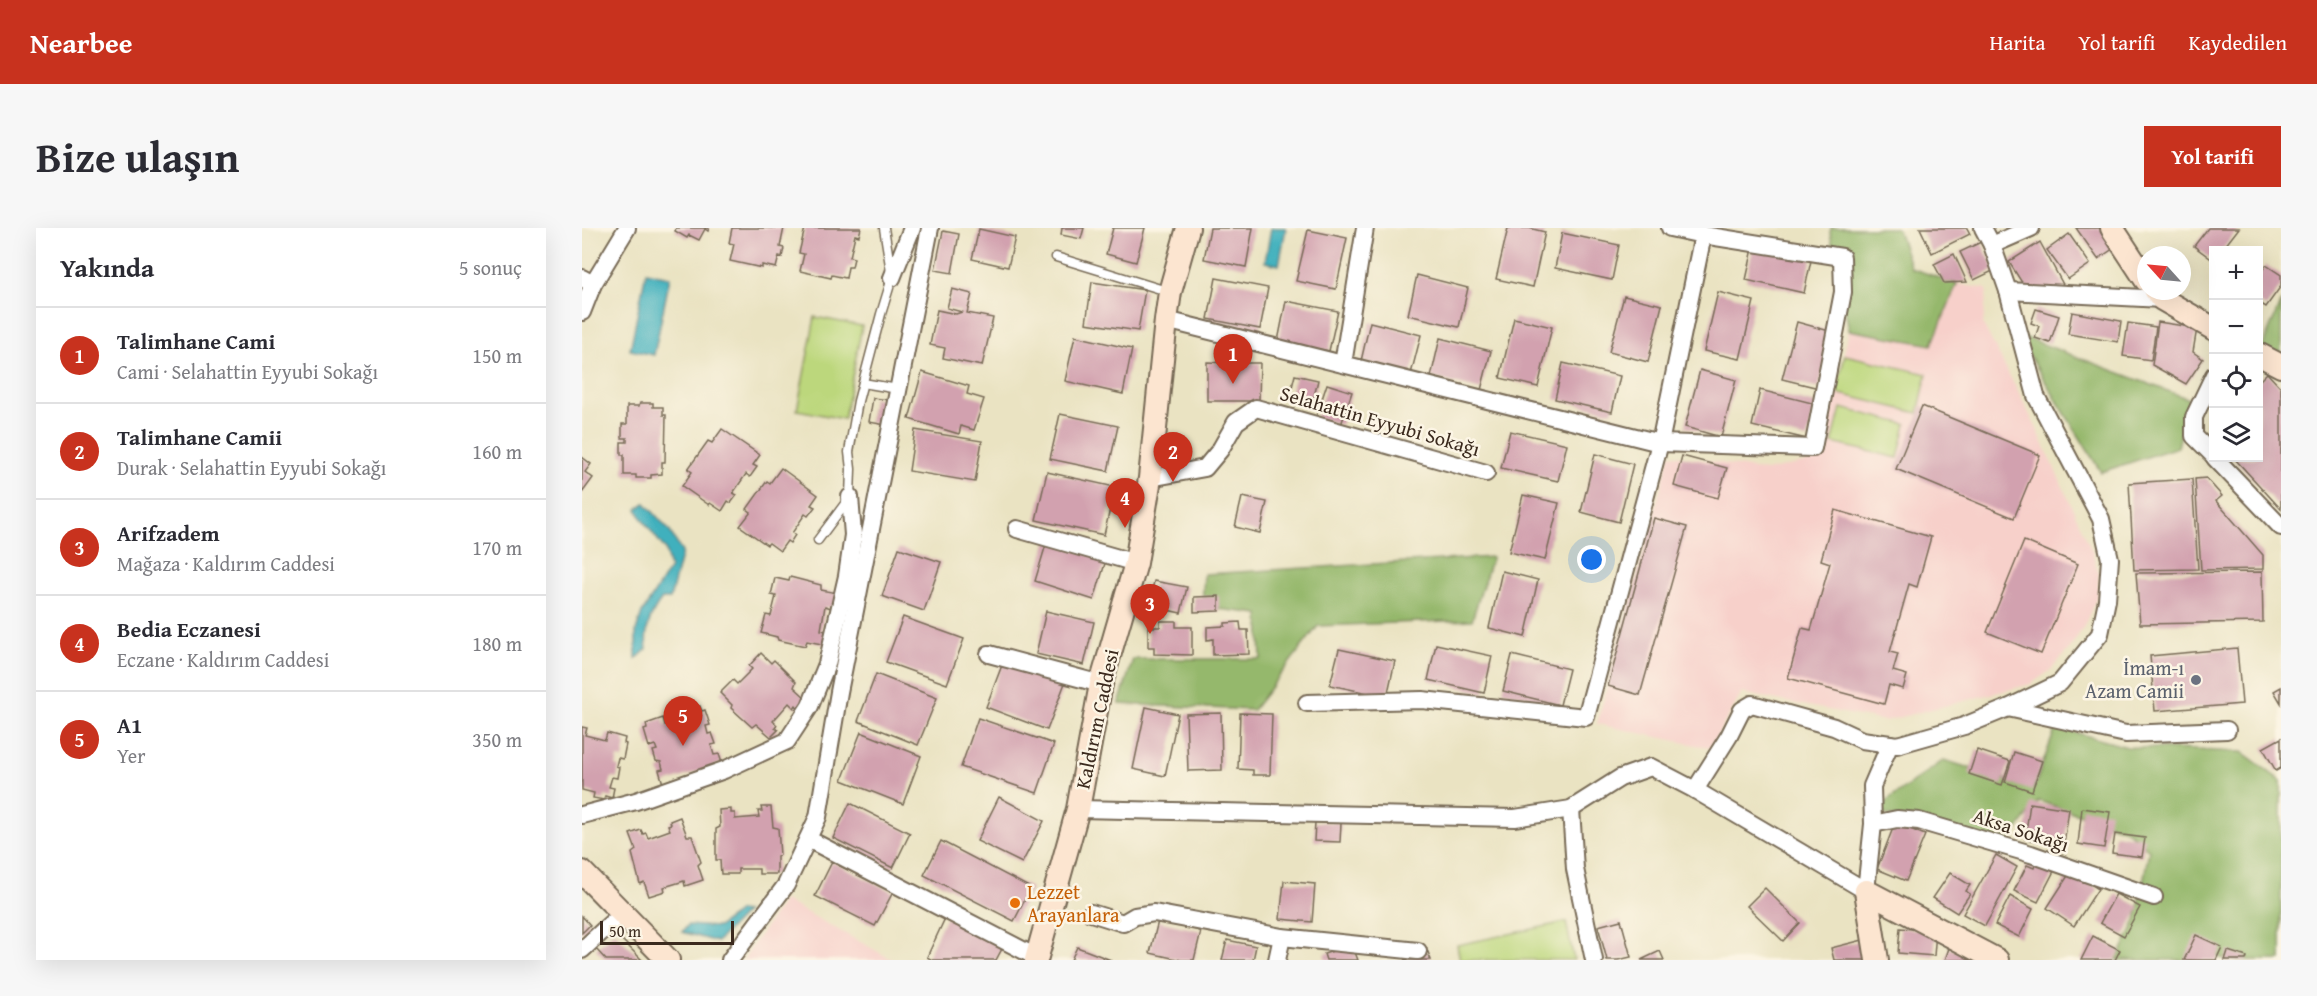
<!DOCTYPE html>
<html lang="tr">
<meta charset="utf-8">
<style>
:root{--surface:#fff;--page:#f7f7f7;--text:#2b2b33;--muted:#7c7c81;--line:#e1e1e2;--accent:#c8321e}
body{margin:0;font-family:"Gentium Book Plus",serif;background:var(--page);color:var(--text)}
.controls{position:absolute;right:18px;top:18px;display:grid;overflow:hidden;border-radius:0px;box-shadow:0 6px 24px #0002}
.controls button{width:54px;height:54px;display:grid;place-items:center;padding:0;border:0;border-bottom:2px solid var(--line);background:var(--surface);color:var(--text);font:30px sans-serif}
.compass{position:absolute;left:1555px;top:18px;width:54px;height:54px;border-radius:50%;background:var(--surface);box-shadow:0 6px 24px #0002;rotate:297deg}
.scale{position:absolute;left:18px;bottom:15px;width:134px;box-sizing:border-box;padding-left:6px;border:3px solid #3b2a1e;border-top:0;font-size:16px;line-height:21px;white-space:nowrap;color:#3b2a1e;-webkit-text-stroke:4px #fcf5e5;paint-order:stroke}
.you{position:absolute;left:1010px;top:332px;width:21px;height:21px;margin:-15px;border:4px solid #fff;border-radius:50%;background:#1a73e8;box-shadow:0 0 0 9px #1a73e833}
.badge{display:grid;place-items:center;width:39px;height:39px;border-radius:50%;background:var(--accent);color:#fff;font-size:20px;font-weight:700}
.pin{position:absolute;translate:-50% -50px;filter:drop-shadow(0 2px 3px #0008)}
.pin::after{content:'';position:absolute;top:32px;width:21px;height:18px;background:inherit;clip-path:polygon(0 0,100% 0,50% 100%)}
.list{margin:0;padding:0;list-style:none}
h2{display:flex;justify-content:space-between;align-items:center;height:78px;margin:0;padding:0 24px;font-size:26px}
h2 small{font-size:20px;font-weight:400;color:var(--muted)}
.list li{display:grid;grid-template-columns:39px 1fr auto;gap:18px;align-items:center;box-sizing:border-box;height:96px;padding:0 24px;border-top:2px solid var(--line)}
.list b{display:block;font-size:22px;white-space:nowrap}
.list p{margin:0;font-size:20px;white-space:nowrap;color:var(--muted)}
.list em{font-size:20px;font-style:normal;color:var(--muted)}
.icon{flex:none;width:33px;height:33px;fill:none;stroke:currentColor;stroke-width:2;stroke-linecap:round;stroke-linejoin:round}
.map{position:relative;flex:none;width:1699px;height:732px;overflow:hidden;border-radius:0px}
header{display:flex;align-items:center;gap:36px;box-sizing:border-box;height:84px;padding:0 30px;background:var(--accent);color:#fff}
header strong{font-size:28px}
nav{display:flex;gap:33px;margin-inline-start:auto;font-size:21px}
.intro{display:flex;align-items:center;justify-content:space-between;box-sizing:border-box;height:144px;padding:0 36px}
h1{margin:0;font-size:42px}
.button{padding:15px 27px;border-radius:0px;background:var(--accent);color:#fff;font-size:21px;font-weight:700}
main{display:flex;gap:36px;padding:0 36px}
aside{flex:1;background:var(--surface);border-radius:0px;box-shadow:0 6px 24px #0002}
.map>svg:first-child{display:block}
</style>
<header>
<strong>Nearbee</strong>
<nav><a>Harita</a><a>Yol tarifi</a><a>Kaydedilen</a></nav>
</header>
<div class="intro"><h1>Bize ulaşın</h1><a class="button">Yol tarifi</a></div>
<main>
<aside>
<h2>Yakında<small>5 sonuç</small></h2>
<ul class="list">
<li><span class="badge">1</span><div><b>Talimhane Cami</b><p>Cami · Selahattin Eyyubi Sokağı</p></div><em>150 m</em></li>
<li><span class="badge">2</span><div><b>Talimhane Camii</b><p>Durak · Selahattin Eyyubi Sokağı</p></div><em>160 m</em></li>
<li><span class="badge">3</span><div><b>Arifzadem</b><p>Mağaza · Kaldırım Caddesi</p></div><em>170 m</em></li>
<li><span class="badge">4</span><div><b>Bedia Eczanesi</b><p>Eczane · Kaldırım Caddesi</p></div><em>180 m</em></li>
<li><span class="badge">5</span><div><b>A1</b><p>Yer</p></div><em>350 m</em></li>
</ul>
</aside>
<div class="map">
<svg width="1699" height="732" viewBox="0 0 1699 732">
<rect width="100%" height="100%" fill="#fcf5e5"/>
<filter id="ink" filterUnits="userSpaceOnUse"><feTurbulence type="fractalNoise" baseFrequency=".0167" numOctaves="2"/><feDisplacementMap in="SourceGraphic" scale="12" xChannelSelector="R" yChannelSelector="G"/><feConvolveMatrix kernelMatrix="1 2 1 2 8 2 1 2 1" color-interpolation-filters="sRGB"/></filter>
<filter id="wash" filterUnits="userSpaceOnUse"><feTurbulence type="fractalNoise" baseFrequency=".008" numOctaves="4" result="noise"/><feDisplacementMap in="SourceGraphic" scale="24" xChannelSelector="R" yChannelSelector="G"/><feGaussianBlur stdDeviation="1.35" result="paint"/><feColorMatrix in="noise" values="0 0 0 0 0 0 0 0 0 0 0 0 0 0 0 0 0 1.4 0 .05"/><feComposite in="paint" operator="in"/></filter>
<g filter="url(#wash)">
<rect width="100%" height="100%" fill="#eae3c2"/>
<g fill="#f7d0ca">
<path d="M1375,56L1405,61L1401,96L1454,199L1510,323L1517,348L1515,369L1501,400L1488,420L1469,442L1449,456L1303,493L1160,465L1128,520L1015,496L1088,226L1184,243L1239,231L1267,102L1350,117Z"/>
<path d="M202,672L311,732H161Z"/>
</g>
<g fill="#bcd77c" stroke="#7c804d" stroke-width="1.5">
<path d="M233,89L280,98L262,191L215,182Z"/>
<path d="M1263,127L1345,146L1336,185L1254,165Z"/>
<path d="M1259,180L1324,196L1316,230L1250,215Z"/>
<path d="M984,694L992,732H878L875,717Z"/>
</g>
<g fill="#95b86c" stroke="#687145" stroke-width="1.5">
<path d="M1249,0H1315L1329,40L1375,56L1350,117L1267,102L1248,5Z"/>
<path d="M1699,73V130L1679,122Z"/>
<path d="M1434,106L1607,171L1596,219L1519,244Z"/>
<path d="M910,329L890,392L736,398L671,482L537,476L551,431H679L677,386L620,379L622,346Z"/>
<path d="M1474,499L1545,519L1660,524L1699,553V732H1646L1615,722L1610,732H1535L1554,693L1567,622L1544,602L1457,573L1421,620L1291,583L1362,532L1452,560Z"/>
</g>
<g fill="#41b0bd" stroke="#3e6d6e" stroke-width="1.5">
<path d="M689,0H704L697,37L683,34Z"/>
<path d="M64,44L88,49L72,127L48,122Z"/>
<path d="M63,275L87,302L100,324L88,371H80C68,386 62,402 65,421L54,431V403L60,385L88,340L83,321L60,291L55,281Z"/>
<path d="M157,683L164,684L135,714L100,704L106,697L136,699Z"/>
</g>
<g id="blocks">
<g fill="#d2a1af">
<path d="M94,0H127L126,3L123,1L117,12L107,7L105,10L93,3Z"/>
<path d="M150,0H202L198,19L202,20L200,29L197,28L194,40L180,37V40L148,33L152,16L147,15Z"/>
<path d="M223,0H279L277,8L273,7L268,29L272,30L270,39H266L264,50L250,47L249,50L218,43L222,26L217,25Z"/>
<path d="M480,0H502L499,11L479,7Z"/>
<path d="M531,0H563L554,34L524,26Z"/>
<path d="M628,0H671L664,39L622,31Z"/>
<path d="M926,0H947L963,4L951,59L914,51Z"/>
<path d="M1338,0H1385L1388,6L1350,25Z"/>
<path d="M1494,0H1527L1538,16L1516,31Z"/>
<path d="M1626,0H1657L1640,22H1632V33L1612,18Z"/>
<path d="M397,1L433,9L426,39L390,31Z"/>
<path d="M726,2L765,10L754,61L714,53Z"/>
<path d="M361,3L377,6L370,45L353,42Z"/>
<path d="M980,5L1037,17L1030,52L973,40Z"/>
<path d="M1487,6L1508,36L1486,51L1465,22Z"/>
<path d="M1399,14L1413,42L1392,52L1378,24Z"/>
<path d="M1458,14L1484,62L1444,61L1427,34Z"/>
<path d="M1172,16L1230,28L1222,65L1164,52Z"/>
<path d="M1372,26L1385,54L1362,55L1352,36Z"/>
<path d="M1684,37L1699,47V58L1684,79L1676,74V48Z"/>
<path d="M835,47L886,60L877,99L826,87Z"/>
<path d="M634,50L686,60L678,101L626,91Z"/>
<path d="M510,54L563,62L556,103L504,95Z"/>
<path d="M370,61L390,66L385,85L411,90L400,138L361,130L363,120L348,117L355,82L374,86L380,84L365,80Z"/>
<path d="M1136,64L1172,73L1158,131L1122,123Z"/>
<path d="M1042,68L1080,77L1066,134L1027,124Z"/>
<path d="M704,73L756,83L747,123L696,113Z"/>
<path d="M1454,81L1477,88L1468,115L1453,110L1457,98L1449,95Z"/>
<path d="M1490,84L1539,93L1536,114L1486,106Z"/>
<path d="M932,90L970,99L956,159L918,150Z"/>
<path d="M788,94L839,107L829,146L779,133Z"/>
<path d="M1215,94L1251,104L1237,160L1200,151Z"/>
<path d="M1576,94L1615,100L1611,124L1621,131L1604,156L1570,137Z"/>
<path d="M1546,95L1574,99L1569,132L1541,128Z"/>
<path d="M493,108L550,121L541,166L483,153Z"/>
<path d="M858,110L909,123L899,162L849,149Z"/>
<path d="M625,134L647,135V140H657L658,135H678L677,173H625Z"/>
<path d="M981,135L1038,148L1030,184L973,171Z"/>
<path d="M1118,142L1154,152L1139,209L1103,199Z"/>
<path d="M340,144L387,158L385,166L402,171L392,202L379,198L377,206L327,191Z"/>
<path d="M1685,145L1699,160V281L1652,230H1676V154Z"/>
<path d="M713,147L736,152L730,177L707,171Z"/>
<path d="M745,156L770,164L759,197L734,189Z"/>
<path d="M1178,162L1234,176L1225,211L1170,198Z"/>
<path d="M291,170L307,172L304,197L287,194Z"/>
<path d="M58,175H71V179H81V187H84L83,234H80V246L69,247V250H54V247H42V227H39V214H45V210H40V196H45V178H57Z"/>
<path d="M1340,178L1458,227L1432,290L1314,241Z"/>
<path d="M478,186L536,198L526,243L468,231Z"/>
<path d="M140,201L178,227L171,237L175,239L168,249L164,246L151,265L155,267L149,275L146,273L140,283L128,275L127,277L100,258L110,244L106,241L126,213L130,215Z"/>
<path d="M333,202L400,213L393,254L327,243Z"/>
<path d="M928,203L985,216L976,253L919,240Z"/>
<path d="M1013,226L1051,236L1037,294L999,284Z"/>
<path d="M1100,228L1145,240L1136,270L1092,258Z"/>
<path d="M0,229L9,236L3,244L11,250L0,265Z"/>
<path d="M199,240L236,267L229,277L233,279L226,288L223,286L210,305L213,307L208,315L205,313L198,323L187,315L185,317L158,298L169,284L165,281L185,253L188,255Z"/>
<path d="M465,244L533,259L522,307L454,292Z"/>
<path d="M1624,250L1640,268L1634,273L1681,327V341L1619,342L1613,251Z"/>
<path d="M1610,251L1616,341L1552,342L1547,255Z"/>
<path d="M941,267L977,275L963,332L927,324Z"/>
<path d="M660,269L685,274L678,305L653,299Z"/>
<path d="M1253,282L1349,309L1335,359L1327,356L1308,424L1316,426L1311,443L1325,447L1321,461L1307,457L1302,476L1206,450L1220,400L1229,402L1248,335L1239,332Z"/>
<path d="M1072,290L1105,299L1058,467L1026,458Z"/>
<path d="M465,313L524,332L512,372L453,353Z"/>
<path d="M1442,313L1496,336L1459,426L1405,404Z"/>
<path d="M317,320L359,334L342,383L300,368Z"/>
<path d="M920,343L956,352L943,409L907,400Z"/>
<path d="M1680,344L1681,394L1558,396L1554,345Z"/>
<path d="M208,349L239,357V362L256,365L254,377L250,376L249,380L243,378L239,402L244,403L245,417L225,413L223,418L196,412L195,409L179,405L184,387L189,388L194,368L189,367L193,350L207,353Z"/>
<path d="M572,353L605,359L599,385L567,378Z"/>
<path d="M637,368V383L612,384V369Z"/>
<path d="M464,383L512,394L502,437L454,426Z"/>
<path d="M321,389L382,411L365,456L304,434Z"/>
<path d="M578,393H594V399H610V427L572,426V419H566V399H578Z"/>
<path d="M658,394L659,402H666L667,426L631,427V411L625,412V399L643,398V395Z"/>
<path d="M854,416L910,428L902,465L846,452Z"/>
<path d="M1655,420L1660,476L1573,483L1568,428Z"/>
<path d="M757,421L813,433L805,469L748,457Z"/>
<path d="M179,425L189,435L192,432L214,454L212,459L225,471L216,480L214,477L212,480L207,475L191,493L195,497L193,500L196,502L189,509L174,496L170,499L149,480L150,477L138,465L151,452L155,456L170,441L167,438Z"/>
<path d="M930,427L987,441L978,477L921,463Z"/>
<path d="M422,432L483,455L465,502L404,479Z"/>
<path d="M294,446L355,470L336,517L276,493Z"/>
<path d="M1699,459V475L1692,463Z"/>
<path d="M118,478L120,483L123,482L128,497L124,498L126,506L130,505L134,516L129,517L132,527L137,526L140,535L81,556L77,542L81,541L79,534L74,533L71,523L75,522L73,517L67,519L62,502L65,501L64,496L81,490L83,497L103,490L100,484Z"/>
<path d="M564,479L596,486L583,548L551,541Z"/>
<path d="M639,485L640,542L606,543L604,486Z"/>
<path d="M658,485L690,486L688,547H671V542L656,541Z"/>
<path d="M396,490L472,516L455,565L379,539Z"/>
<path d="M0,499L5,500L3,507L23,512L25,505L43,510L42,515L44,516L41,531L36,530L34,538L37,539L35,550L30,549L27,559L32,560L30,570L23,568L22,572L11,570L12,565L0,562Z"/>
<path d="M279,504L339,528L321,576L260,552Z"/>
<path d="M1699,510V540L1694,543L1681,520Z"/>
<path d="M1395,522L1428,533L1420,557L1387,546Z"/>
<path d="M1432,524L1460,533L1450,563L1423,554Z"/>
<path d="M417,569L462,593L440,635L395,613Z"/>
<path d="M268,575L328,605L311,640L251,610Z"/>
<path d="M1448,575L1487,581L1482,617L1443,611Z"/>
<path d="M179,579H189L191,599L196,600L198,627L195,629V646H177V641H156V646H139L138,632H134V601L138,599L137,582L149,581V585H153V591L177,589L176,583H180Z"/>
<path d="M1500,580L1528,584L1522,620L1496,616Z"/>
<path d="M98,589L105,608H110L119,634L116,637L121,652L103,658L102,653L82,659L83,663L67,668L62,654L58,656L50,625L54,622L48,606L59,602L61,606L64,605L66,610L88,602L86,597L89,596L88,593Z"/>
<path d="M733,594L759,595L758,614L732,613Z"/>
<path d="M1313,595L1343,607L1324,653L1295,641Z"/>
<path d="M1533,606L1563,610L1560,629L1530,625Z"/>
<path d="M359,613L449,660L432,693L342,647Z"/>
<path d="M1414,627L1435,639L1403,698L1381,686Z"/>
<path d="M1455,632L1473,641L1456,674L1432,663L1445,637L1452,640Z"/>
<path d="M250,634L311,664L293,698L233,668Z"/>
<path d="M1489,643L1516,661L1492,698L1465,680Z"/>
<path d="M1368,645L1388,657L1384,663L1388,666L1375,685L1351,670Z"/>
<path d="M702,653L733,656L730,694L698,691Z"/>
<path d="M1183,660L1218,695L1201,713L1165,678Z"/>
<path d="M1534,666L1558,679L1542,708L1518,695Z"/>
<path d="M1428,668L1451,681L1437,709L1413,697Z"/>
<path d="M0,688L8,697L0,705Z"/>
<path d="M364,688L422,717L414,732H350L345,729Z"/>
<path d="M1039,692L1049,729L1036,732H1025L1016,698Z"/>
<path d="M576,693L619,703L612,732H599L568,725Z"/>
<path d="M1318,700L1354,703L1352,728L1316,725Z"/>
<path d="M32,704L60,732H24L14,721Z"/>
<path d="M1614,707L1640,719L1634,732H1602Z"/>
<path d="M1511,708L1538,722L1533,732H1499Z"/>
<path d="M1285,711L1290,732H1252L1249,720Z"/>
<path d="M645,712L674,718L671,732H640Z"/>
<path d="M770,717L776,732H744L742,726Z"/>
<path d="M495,719L529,732H489Z"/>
<path d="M1367,720L1395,730L1394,732H1363Z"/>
<path d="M1078,723L1082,732H1059Z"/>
<path d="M1646,723L1665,729L1664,732H1643Z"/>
<path d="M846,724L849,732H822Z"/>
</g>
</g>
</g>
<g filter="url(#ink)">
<use href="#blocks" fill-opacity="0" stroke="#786b57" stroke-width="1.5"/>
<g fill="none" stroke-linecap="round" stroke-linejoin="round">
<defs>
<g id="lane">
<path d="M474,29L588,64"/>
<path d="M281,155L316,161"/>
<path d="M236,312L268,269L269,241L267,224L276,173L299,86L310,50L302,0"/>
</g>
<g id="street">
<path d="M1410,17L1449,0"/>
<path d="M0,50L11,56L0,84"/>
<path d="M310,50L330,0"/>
<path d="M11,56L45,0"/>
<path d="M1426,63L1580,71"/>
<path d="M584,92L1078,215L1231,220L1261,64L1260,29L1121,7L1088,0"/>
<path d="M761,136L783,0"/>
<path d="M1632,147L1612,189V208L1632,228"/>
<path d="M1633,230L1699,299"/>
<path d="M568,250L623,240L638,222L654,194L674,180L904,245"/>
<path d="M435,301L554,335"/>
<path d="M407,426L519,456"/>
<path d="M725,475L840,472L1004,489L1078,215L1121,7"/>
<path d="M1426,480L1544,506L1645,502"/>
<path d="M1113,562L1147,508L1160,482L1170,476L1252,499L1280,512L1315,517L1382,498L1426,480L1478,455L1518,406L1525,372L1528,331L1519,291L1454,168L1426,63L1410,17L1401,0"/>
<path d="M496,581L933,590L989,581L1038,550L1069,539L1113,562L1284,663L1291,596L1290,558L1308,516"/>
<path d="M989,581L993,641L1012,732"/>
<path d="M0,587L54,573L142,542L205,513L228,478L245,436L265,348L271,307L268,269"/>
<path d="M1291,596L1315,591L1337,593L1449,626L1572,669"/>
<path d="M226,611L456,730"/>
<path d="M509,685L541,695L553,688L572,685L700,709"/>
<path d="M0,722L40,685"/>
<path d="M148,732L204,657L236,589L257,464L348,0"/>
<path d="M695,732L700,709L836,723"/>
</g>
<g id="secondary">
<path d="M1530,0L1564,52"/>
<path d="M1574,63L1580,71L1632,101"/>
<path d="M1676,126L1699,138"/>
<path d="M0,644L86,732"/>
<path d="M1284,663L1415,732"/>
<path d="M1284,663L1295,732"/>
<path d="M454,732L496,581L519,456L554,335L568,250L584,92L588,64L606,0"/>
</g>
</defs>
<use href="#lane" stroke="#786b57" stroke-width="11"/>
<use href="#street" stroke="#786b57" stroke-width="20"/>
<use href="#secondary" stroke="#786b57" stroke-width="26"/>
<use href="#lane" stroke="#fff" stroke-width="8"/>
<use href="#street" stroke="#fff" stroke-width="16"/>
<use href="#secondary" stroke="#fce5d0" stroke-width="22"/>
</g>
</g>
<circle fill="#6b7280" stroke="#fcf5e5" stroke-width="2" cx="1614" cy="452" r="6"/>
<circle fill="#e8710a" stroke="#fcf5e5" stroke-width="2" cx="433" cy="675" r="6"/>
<g text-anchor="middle" stroke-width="5" stroke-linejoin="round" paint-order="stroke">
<g font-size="20" fill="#3b2a1e" stroke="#fcf5e5">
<text transform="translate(798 193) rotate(16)" y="7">Selahattin Eyyubi Sokağı</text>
<text transform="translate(515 491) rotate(-78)" y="7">Kaldırım Caddesi</text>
<text transform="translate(1439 602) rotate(18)" y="7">Aksa Sokağı</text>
</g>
<g font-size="20" fill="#5b616d" stroke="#fcf5e5" text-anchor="end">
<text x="1602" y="447">İmam-ı<tspan x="1602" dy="23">Azam Camii</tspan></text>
</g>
<g font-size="20" fill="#c56008" stroke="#fcf5e5" text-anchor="start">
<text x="445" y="671">Lezzet<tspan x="445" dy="23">Arayanlara</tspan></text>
</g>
</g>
</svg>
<div class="controls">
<button>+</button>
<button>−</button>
<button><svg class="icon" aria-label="locate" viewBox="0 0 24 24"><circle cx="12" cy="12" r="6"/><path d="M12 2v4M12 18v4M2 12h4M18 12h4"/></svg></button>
<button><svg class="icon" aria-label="layers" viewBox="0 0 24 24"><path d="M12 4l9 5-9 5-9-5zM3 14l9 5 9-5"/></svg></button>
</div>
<svg class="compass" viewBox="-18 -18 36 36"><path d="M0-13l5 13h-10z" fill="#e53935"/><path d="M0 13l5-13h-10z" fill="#7c7c81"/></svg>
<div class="scale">50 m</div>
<div class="you"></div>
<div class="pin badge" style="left:651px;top:156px">1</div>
<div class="pin badge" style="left:591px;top:254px">2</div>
<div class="pin badge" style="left:568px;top:406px">3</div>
<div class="pin badge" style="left:543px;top:300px">4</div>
<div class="pin badge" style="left:101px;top:518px">5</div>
</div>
</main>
